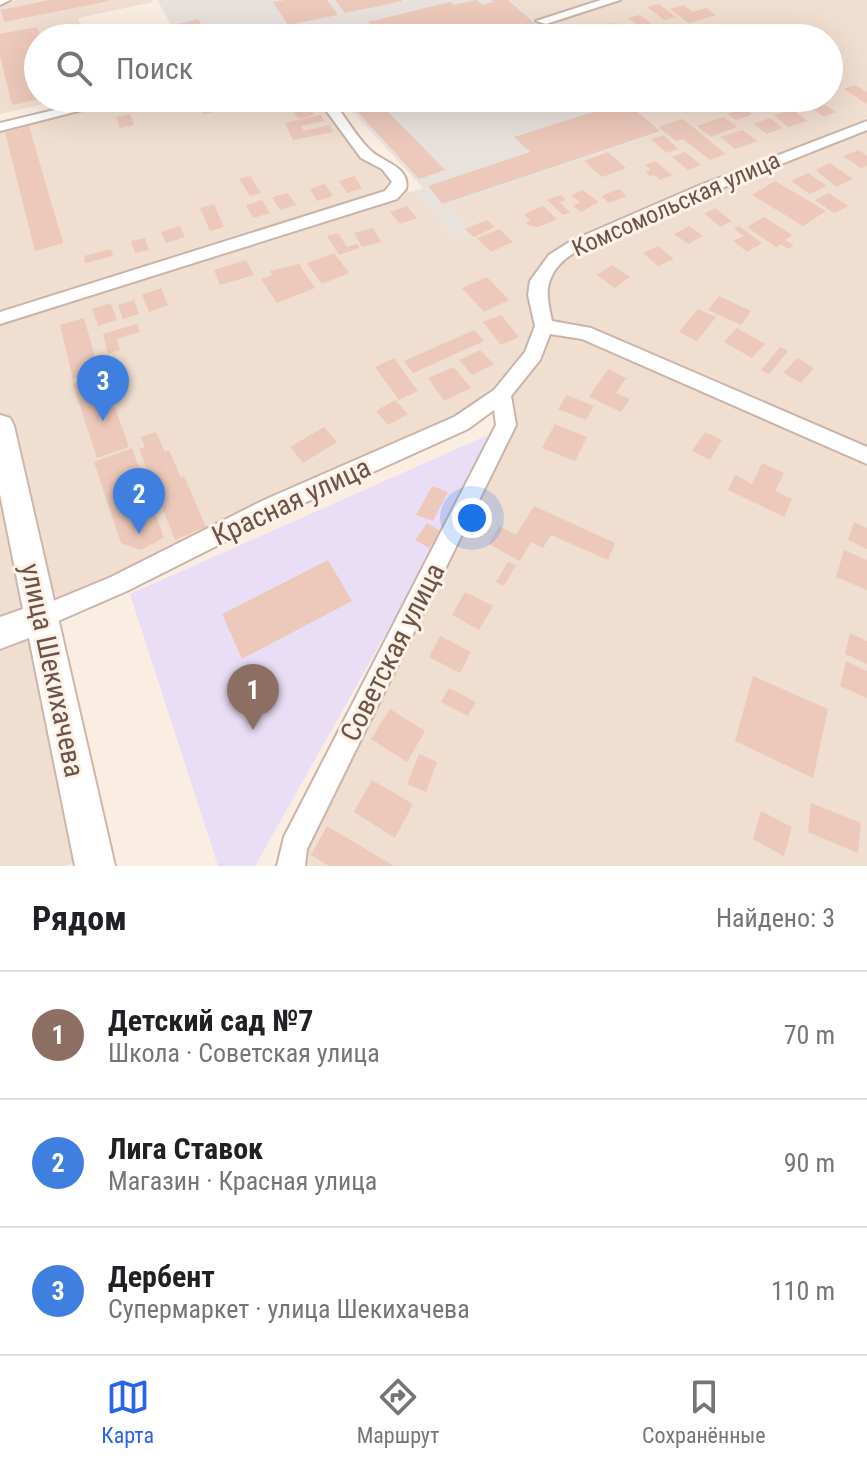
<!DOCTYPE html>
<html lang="ru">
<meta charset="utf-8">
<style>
:root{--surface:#fff;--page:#f2f2f2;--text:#202124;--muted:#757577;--line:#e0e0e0;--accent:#2563eb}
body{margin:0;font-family:"Roboto Condensed",sans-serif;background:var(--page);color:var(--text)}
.you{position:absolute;left:472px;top:518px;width:28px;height:28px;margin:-20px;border:6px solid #fff;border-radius:50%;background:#1a73e8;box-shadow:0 0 0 12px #1a73e833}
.badge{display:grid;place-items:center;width:52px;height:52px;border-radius:50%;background:var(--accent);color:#fff;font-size:26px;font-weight:700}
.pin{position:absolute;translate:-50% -66px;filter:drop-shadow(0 2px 4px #0008)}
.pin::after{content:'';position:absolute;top:42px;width:28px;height:24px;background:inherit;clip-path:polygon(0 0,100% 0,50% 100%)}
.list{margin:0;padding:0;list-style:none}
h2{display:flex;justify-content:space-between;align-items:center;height:104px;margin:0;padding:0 32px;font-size:34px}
h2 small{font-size:26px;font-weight:400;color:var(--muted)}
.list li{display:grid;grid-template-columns:52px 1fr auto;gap:24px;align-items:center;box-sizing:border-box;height:128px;padding:0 32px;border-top:2px solid var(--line)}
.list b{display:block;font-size:30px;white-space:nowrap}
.list p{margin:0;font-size:26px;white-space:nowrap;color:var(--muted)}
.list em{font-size:26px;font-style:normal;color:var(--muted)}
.icon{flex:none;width:44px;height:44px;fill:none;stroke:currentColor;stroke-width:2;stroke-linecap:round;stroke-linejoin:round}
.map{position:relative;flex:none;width:867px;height:866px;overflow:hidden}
.search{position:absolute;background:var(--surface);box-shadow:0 8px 32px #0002;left:24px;right:24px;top:24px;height:88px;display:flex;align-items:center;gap:20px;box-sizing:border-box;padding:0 28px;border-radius:44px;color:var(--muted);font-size:30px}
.sheet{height:488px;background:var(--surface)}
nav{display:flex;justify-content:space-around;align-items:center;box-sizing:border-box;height:112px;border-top:2px solid var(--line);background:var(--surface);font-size:22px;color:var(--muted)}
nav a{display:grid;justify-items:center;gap:4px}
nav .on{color:var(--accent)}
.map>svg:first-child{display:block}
</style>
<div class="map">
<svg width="867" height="866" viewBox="0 0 867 866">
<rect width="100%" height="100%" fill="#faede1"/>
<g fill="#f0ded0">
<path d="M18,0H151L153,2L78,18L86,38H38V98H70L0,114V3Z"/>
<path d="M511,0H867V866H291L506,425L502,396L42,616L93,854L66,866H0V127L122,98H324L352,138L387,166L399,189L411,192L455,240L467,235L448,205L662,132L623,98H829V38H554Z"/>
</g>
<g fill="#e9e1dc">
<path d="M157,0H511L554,38H179Z"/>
<path d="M340,98H623L662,132L449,205L468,225L462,229L467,236L455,240L411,192L423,188Z"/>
</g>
<path fill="#eadef6" d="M488,435L447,525L255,866H218L130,594Z"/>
<g fill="#edc9bb">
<path d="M50,0H109V1L4,22L1,10Z"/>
<path d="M285,0H327L338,15L288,25L273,2Z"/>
<path d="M335,0H402V1L345,13Z"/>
<path d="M477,0L482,5L494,2L492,0H508L551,38H449L443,32L430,36L426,31L400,38H383L368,22L450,2L453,5Z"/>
<path d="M659,4L676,17L664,20L647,7Z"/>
<path d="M683,5L693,12L706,8L716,15L689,23L670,9Z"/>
<path d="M640,15L652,24L640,27L628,18Z"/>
<path d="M198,19L210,38H186L178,24Z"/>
<path d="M611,23L625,35L609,38L595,27Z"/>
<path d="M37,27L41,38H38V99L12,105L0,56V34Z"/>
<path d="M855,85L867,92V104L844,89Z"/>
<path d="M345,98H361L375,112L385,109L445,170L419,179Z"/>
<path d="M595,98H621L660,131L442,204L428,186L530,152L514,137L606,108Z"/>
<path d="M264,100L267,105L240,112L237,107Z"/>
<path d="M223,101H233L236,106L204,114L200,107Z"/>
<path d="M820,102L836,112L824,117L808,106Z"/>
<path d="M308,106L314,115L298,119L293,110Z"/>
<path d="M743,108L752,114L736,120L727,114Z"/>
<path d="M793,110L807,121L788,127L774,115Z"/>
<path d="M130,114L134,125L120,128L116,117Z"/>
<path d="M321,115L324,121L301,126L304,131L330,125L333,132L293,140L285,123Z"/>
<path d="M723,117L737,127L711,137L697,126Z"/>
<path d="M770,118L783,128L767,134L754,124Z"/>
<path d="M682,119L689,124L726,154L710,160L683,139L676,141L658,127Z"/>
<path d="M29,126L63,243L35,251L5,132Z"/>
<path d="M742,130L758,141L735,149L720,137Z"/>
<path d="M663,135L678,149L666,153L651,139Z"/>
<path d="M859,150L867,156V166L861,168L843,156Z"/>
<path d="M608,152L626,168L602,177L584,161Z"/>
<path d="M685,152L701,165L688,170L672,157Z"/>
<path d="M655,161L672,175L660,180L654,175L650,176L645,172L651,170L645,165Z"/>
<path d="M830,163L853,179L836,187L816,170Z"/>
<path d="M808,173L827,186L810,194L791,181Z"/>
<path d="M250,176L261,193L250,196L239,179Z"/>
<path d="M354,176L362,188L347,193L339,181Z"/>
<path d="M775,181L826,211L803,226L752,195Z"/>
<path d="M325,184L333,196L317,201L310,189Z"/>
<path d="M619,189L627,196L609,203L601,196Z"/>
<path d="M582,190L599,202L581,212L573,206L580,202L571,196Z"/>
<path d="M288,193L296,205L280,210L272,197Z"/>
<path d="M829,193L848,206L834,213L815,200Z"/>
<path d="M561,195L566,200L560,202L570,213L563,215L547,200Z"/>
<path d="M262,200L270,213L253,218L246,205Z"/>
<path d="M214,204L224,227L210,231L200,208Z"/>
<path d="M407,206L417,218L400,224L390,212Z"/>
<path d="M543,206L557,219L538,227L530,226L526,222L530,221L524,214Z"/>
<path d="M715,208L732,221L721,227L704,214Z"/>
<path d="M764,217L792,235L785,240L794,245L788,249L781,244L776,247L747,227Z"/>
<path d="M487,220L495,227L474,237L465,229Z"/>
<path d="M180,226L185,237L166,243L161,232Z"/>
<path d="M689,226L703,236L688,244L674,234Z"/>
<path d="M739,226L762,243L747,252L733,241L744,236L734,229Z"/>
<path d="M373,228L381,242L362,247L354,233Z"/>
<path d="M499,229L513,242L491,252L477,238Z"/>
<path d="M338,233L347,247L357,244L360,248L339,255L327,236Z"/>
<path d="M145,238L149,250L135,253L131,241Z"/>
<path d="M658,246L674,259L658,266L643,253Z"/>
<path d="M111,249L113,256L85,263L84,256Z"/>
<path d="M334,253L349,273L322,284L307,263Z"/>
<path d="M246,260L254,275L220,285L214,270Z"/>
<path d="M299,264L315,288L277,303L261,279L272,275L270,271Z"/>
<path d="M612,265L630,277L615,288L597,275Z"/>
<path d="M487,277L509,300L484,312L462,288Z"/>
<path d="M161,288L168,305L149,312L142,295Z"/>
<path d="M719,296L751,311L741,325L708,310Z"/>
<path d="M134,300L139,314L123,319L118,305Z"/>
<path d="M111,303L117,320L98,326L92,309Z"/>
<path d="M698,309L716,317L697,341L679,332Z"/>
<path d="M501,315L519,337L501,345L483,322Z"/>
<path d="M84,318L99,371L73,379L60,325Z"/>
<path d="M137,324L140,332L117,339L120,350L108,354L103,334Z"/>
<path d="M737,328L765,344L752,358L724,342Z"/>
<path d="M474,330L484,341L413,373L404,361Z"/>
<path d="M780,347L788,351L769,374L761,370Z"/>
<path d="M480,350L494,364L472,375L459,360Z"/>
<path d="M394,358L418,391L399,400L375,367Z"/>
<path d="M797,358L814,368L801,383L783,373Z"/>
<path d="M454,367L471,388L444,401L428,378Z"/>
<path d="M608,369L626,378L616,393L630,399L621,412L589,397Z"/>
<path d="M103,373L129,447L97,458L73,384Z"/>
<path d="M567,395L594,406L586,420L558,409Z"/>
<path d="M395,400L408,414L388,425L376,411Z"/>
<path d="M555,424L587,437L575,461L542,448Z"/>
<path d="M324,427L337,442L303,463L290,447Z"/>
<path d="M156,432L165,452L169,450L181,478L184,476L206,527L175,540L139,449L145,447L141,437Z"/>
<path d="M705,432L722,440L710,460L692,451Z"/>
<path d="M132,448L164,538L140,550L121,543L94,462Z"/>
<path d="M762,463L784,473L775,491L792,499L784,517L728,490L735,475L752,484Z"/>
<path d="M432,486L448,492L433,521L416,515Z"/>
<path d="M534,506L615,543L608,560L551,535L543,548L531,542L520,561L489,544L499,526L516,535Z"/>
<path d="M854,522L867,528V549L848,540Z"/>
<path d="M427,523L441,531L429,548L415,540Z"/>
<path d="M844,550L867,560V590L836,577Z"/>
<path d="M328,560L352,601L242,659L222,614Z"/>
<path d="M508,562L516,565L504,586L496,582Z"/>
<path d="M465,592L493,606L479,630L452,615Z"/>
<path d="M850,633L867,641V664L845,654Z"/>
<path d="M440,636L471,652L460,673L429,657Z"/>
<path d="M846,661L867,671V698L840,686Z"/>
<path d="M753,676L828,709L813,778L735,741Z"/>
<path d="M449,688L476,702L468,716L441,702Z"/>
<path d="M390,709L425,731L407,762L371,739Z"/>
<path d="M419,754L437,762L426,792L407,784Z"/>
<path d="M372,780L413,804L395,838L354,812Z"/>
<path d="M811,803L861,823L858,853L808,832Z"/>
<path d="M761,811L792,827L784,856L753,839Z"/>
<path d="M327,826L394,866H329L311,855Z"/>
</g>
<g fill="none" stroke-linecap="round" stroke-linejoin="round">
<defs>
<g id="street">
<path d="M0,0H10L0,5Z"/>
<path d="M601,0H620L546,24L536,21Z"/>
<path d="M104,98H129L0,131V123Z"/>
<path d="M317,98H331C344,115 355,135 370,150C382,162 411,167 406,189L397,199L0,324V312L385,191L392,182L382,169L361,158Z"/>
<path d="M867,121V130C789,161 712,191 635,225C612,236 578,245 560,264C543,283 547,298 552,321L591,328L867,447V464L582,339L550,334L540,360L511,396L516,425L307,849L305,866H277L284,837L496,425L494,410L468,429L280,514L127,591L42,628L34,625L30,617L34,609L111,577L264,500L454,417L494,390L525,352L535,326L528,295L530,281L549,255L571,241L698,186Z"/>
</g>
<path id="secondary" d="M0,415L10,418L14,426L115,866H75L29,638L0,649V617L23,609L0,494Z"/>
</defs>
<use href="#street" stroke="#c9b4aa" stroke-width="4"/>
<use href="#secondary" stroke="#ceb6aa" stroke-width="4"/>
<use href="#street" fill="#fff" fill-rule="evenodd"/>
<use href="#secondary" fill="#fff" fill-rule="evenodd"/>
</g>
<g text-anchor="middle" stroke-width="6" stroke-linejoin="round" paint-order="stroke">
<g font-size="24" fill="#6e534b" stroke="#fdf2e7">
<text transform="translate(676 204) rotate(-24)" y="8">Комсомольская улица</text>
</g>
<g font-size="28" fill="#6e534b" stroke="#fdf2e7">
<text transform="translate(291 501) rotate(-25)" y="10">Красная улица</text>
<text transform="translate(392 652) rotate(-63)" y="10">Советская улица</text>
<text transform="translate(53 670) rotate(78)" y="10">улица Шекихачева</text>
</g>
</g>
</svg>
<div class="you"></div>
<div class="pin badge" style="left:253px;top:730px;background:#8d6e63">1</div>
<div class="pin badge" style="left:139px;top:534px;background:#3f7fe0">2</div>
<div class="pin badge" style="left:103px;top:421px;background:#3f7fe0">3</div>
<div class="search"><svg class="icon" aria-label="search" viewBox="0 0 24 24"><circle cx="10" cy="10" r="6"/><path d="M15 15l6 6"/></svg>Поиск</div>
</div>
<section class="sheet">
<h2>Рядом<small>Найдено: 3</small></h2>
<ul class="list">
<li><span class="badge" style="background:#8d6e63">1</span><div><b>Детский сад №7</b><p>Школа · Советская улица</p></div><em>70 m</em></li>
<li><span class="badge" style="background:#3f7fe0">2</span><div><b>Лига Ставок</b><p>Магазин · Красная улица</p></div><em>90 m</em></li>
<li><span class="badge" style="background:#3f7fe0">3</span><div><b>Дербент</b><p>Супермаркет · улица Шекихачева</p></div><em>110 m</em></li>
</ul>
</section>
<nav>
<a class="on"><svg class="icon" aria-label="map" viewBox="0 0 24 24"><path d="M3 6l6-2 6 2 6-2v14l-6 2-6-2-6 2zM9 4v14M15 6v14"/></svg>Карта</a>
<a><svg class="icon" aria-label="directions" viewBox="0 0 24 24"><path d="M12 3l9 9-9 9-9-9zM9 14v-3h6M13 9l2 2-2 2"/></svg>Маршрут</a>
<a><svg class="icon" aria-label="saved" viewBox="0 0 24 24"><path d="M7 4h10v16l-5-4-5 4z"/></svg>Сохранённые</a>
</nav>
